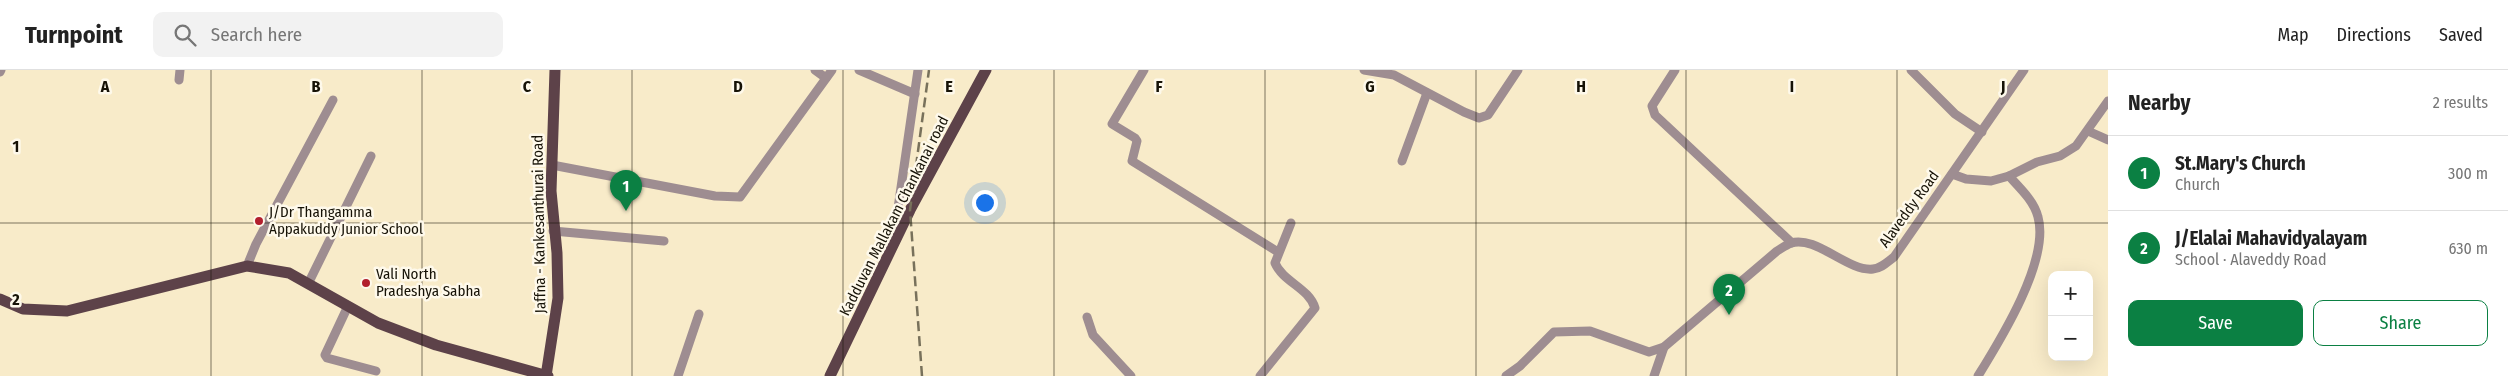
<!DOCTYPE html>
<meta charset="utf-8">
<style>
:root{--surface:#fff;--page:#f2f2f2;--text:#222;--muted:#767676;--line:#e0e0e0;--accent:#0b8043}
body{margin:0;font-family:"Fira Sans Condensed",sans-serif;background:var(--page);color:var(--text)}
.controls{position:absolute;right:15px;bottom:15px;display:grid;overflow:hidden;border-radius:10px;box-shadow:0 5px 20px #0002}
.controls button{width:45px;height:45px;display:grid;place-items:center;padding:0;border:0;border-bottom:1px solid var(--line);background:var(--surface);color:var(--text);font:25px sans-serif}
.you{position:absolute;left:984px;top:132px;width:18px;height:18px;margin:-12px;border:4px solid #fff;border-radius:50%;background:#1a73e8;box-shadow:0 0 0 8px #1a73e833}
.badge{display:grid;place-items:center;width:32px;height:32px;border-radius:50%;background:var(--accent);color:#fff;font-size:16px;font-weight:700}
.pin{position:absolute;translate:-50% -41px;filter:drop-shadow(0 1px 2px #0008)}
.pin::after{content:'';position:absolute;top:26px;width:18px;height:15px;background:inherit;clip-path:polygon(0 0,100% 0,50% 100%)}
.list{margin:0;padding:0;list-style:none}
h2{display:flex;justify-content:space-between;align-items:center;height:65px;margin:0;padding:0 20px;font-size:21px}
h2 small{font-size:16px;font-weight:400;color:var(--muted)}
.list li{display:grid;grid-template-columns:32px 1fr auto;gap:15px;align-items:center;box-sizing:border-box;height:75px;padding:0 20px;border-top:1px solid var(--line)}
.list b{display:block;font-size:19px;white-space:nowrap}
.list p{margin:0;font-size:16px;white-space:nowrap;color:var(--muted)}
.list em{font-size:16px;font-style:normal;color:var(--muted)}
.actions{display:flex;gap:10px;padding:15px 20px}
.actions a{flex:1;padding:11px 0;border:1px solid var(--accent);border-radius:10px;text-align:center;font-size:18px;color:var(--accent)}
.actions .main{background:var(--accent);color:#fff}
.icon{flex:none;width:28px;height:28px;fill:none;stroke:currentColor;stroke-width:2;stroke-linecap:round;stroke-linejoin:round}
.map{position:relative;flex:none;width:2108px;height:306px;overflow:hidden}
header{display:flex;align-items:center;gap:30px;box-sizing:border-box;height:70px;padding:0 25px;background:var(--surface);border-bottom:1px solid var(--line)}
header strong{font-size:24px}
nav{display:flex;gap:28px;margin-inline-start:auto;font-size:18px}
.search{width:350px;height:45px;background:var(--page);display:flex;align-items:center;gap:12px;box-sizing:border-box;padding:0 18px;border-radius:10px;color:var(--muted);font-size:19px}
main{display:flex}
aside{flex:1;background:var(--surface)}
.map>svg:first-child{display:block}
</style>
<header>
<strong>Turnpoint</strong>
<div class="search"><svg class="icon" aria-label="search" viewBox="0 0 24 24"><circle cx="10" cy="10" r="6"/><path d="M15 15l6 6"/></svg>Search here</div>
<nav><a>Map</a><a>Directions</a><a>Saved</a></nav>
</header>
<main>
<div class="map">
<svg width="2108" height="306" viewBox="0 0 2108 306">
<rect width="100%" height="100%" fill="#f8ebc9"/>
<g fill="none" stroke-linecap="round" stroke-linejoin="round">
<g stroke="#9e8d91" stroke-width="9">
<path d="M815,0L826,8"/>
<path d="M859,0L915,24"/>
<path d="M1144,0L1112,54L1135,68L1137,71L1132,91L1278,182"/>
<path d="M1364,0L1394,5L1464,42L1479,48L1488,45L1518,0"/>
<path d="M1675,0L1652,36L1655,45L1792,173"/>
<path d="M1911,0L1955,44L1982,62"/>
<path d="M0,2L1,0"/>
<path d="M179,10L180,0"/>
<path d="M2088,61L2108,70"/>
<path d="M1402,91L1427,23"/>
<path d="M552,95L715,126L740,127L832,0"/>
<path d="M1952,104L1966,109L1991,111L2009,106L2037,92L2060,86L2076,76L2108,31"/>
<path d="M553,161L664,171"/>
<path d="M894,166L918,0"/>
<path d="M247,196L256,174L333,30"/>
<path d="M308,214L371,86"/>
<path d="M348,236L325,285L327,288L376,301"/>
<path d="M1087,247L1093,265L1131,306"/>
<path d="M678,306L699,244"/>
<path d="M1260,306L1315,238C1309,218 1283,212 1275,193L1291,153"/>
<path d="M1506,306L1520,296L1554,262L1590,261L1649,282L1664,277L1777,181C1782,178 1786,175 1791,173C1816,165 1848,202 1873,199C1882,198 1887,192 1894,187L2024,0"/>
<path d="M1654,306L1664,277"/>
<path d="M1978,306C2001,269 2050,190 2038,147C2034,131 2020,118 2009,106"/>
</g>
<g stroke="#5d4249" stroke-width="11">
<path d="M0,229L23,239L67,241L247,196L289,203L378,253L436,275L548,306"/>
<path d="M546,306L558,228L557,183L551,121L555,0"/>
<path d="M830,306L910,140L986,0"/>
</g>
<path stroke="#78715b" stroke-width="2.5" stroke-dasharray="10 5" stroke-linecap="butt" d="M922,306L910,140L929,0"/>
</g>
<path fill="none" stroke="#161206" stroke-width="1" stroke-opacity="0.55" d="M211,0V306M422,0V306M632,0V306M843,0V306M1054,0V306M1265,0V306M1476,0V306M1686,0V306M1897,0V306M0,153H2108"/>
<g fill="#b21f2d" stroke="#fef9eb" stroke-width="2">
<circle cx="259" cy="151" r="5"/>
<circle cx="366" cy="213" r="5"/>
</g>
<g text-anchor="middle" stroke-width="5" stroke-linejoin="round" paint-order="stroke">
<g font-size="15" fill="#161206" stroke="#fef9eb">
<text transform="translate(1909 139) rotate(-54)" y="5">Alaveddy Road</text>
<text transform="translate(894 146) rotate(-63)" y="5">Kadduvan Mallakam Chankanai road</text>
<text transform="translate(539 154) rotate(-91)" y="5">Jaffna - Kankesanthurai Road</text>
</g>
<g font-size="15" fill="#161206" stroke="#fef9eb" text-anchor="start">
<text x="269" y="147">J/Dr Thangamma<tspan x="269" dy="17">Appakuddy Junior School</tspan></text>
<text x="376" y="209">Vali North<tspan x="376" dy="17">Pradeshya Sabha</tspan></text>
</g>
</g>
<g font-size="16" text-anchor="middle" font-weight="bold" fill="#161206" stroke="#fef9eb" stroke-width="5" stroke-linejoin="round" paint-order="stroke">
<text x="105" y="22">A</text>
<text x="316" y="22">B</text>
<text x="527" y="22">C</text>
<text x="738" y="22">D</text>
<text x="949" y="22">E</text>
<text x="1159" y="22">F</text>
<text x="1370" y="22">G</text>
<text x="1581" y="22">H</text>
<text x="1792" y="22">I</text>
<text x="2003" y="22">J</text>
<text x="16" y="82">1</text>
<text x="16" y="235">2</text>
</g>
</svg>
<div class="controls">
<button>+</button>
<button>−</button>
</div>
<div class="you"></div>
<div class="pin badge" style="left:626px;top:141px">1</div>
<div class="pin badge" style="left:1729px;top:245px">2</div>
</div>
<aside>
<h2>Nearby<small>2 results</small></h2>
<ul class="list">
<li><span class="badge">1</span><div><b>St.Mary's Church</b><p>Church</p></div><em>300 m</em></li>
<li><span class="badge">2</span><div><b>J/Elalai Mahavidyalayam</b><p>School · Alaveddy Road</p></div><em>630 m</em></li>
</ul>
<div class="actions"><a class="main">Save</a><a>Share</a></div>
</aside>
</main>
